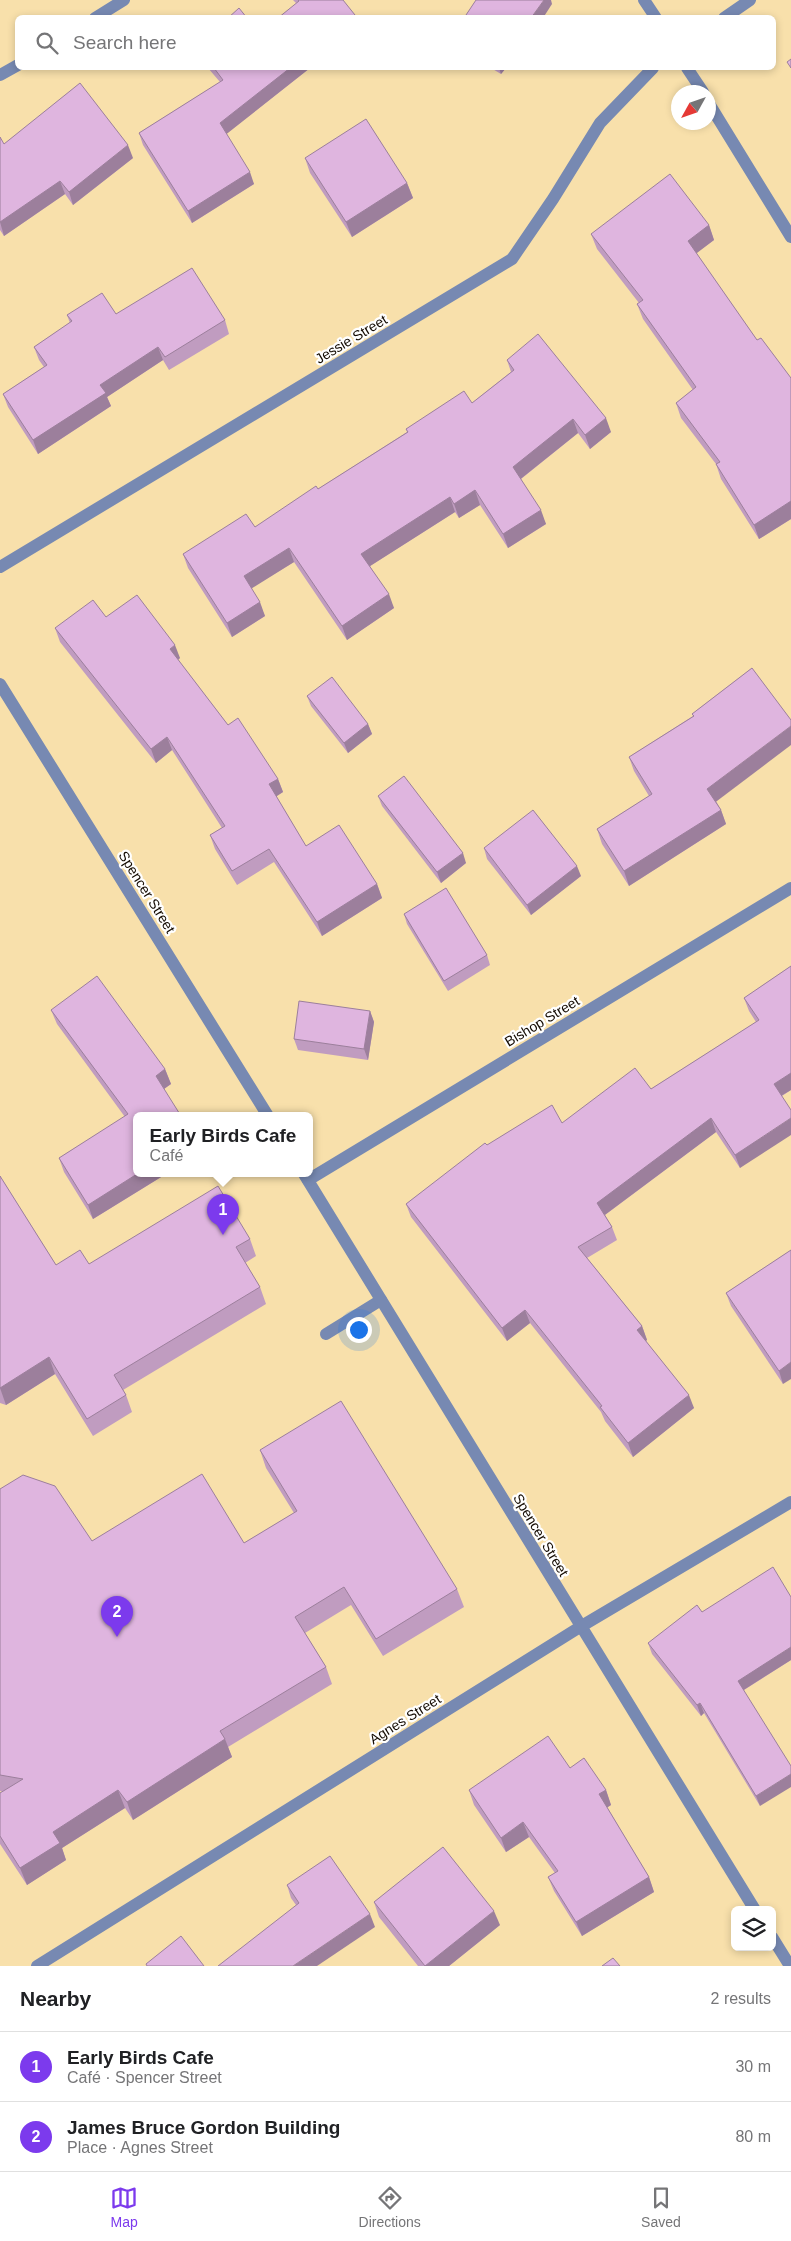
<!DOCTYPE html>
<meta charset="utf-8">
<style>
:root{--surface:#fff;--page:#f2f2f2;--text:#202124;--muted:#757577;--line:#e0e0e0;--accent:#7c3aed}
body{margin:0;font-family:Helvetica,sans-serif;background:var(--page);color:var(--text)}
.controls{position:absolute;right:15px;bottom:15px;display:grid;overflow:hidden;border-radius:8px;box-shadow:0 2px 8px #0003}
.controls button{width:45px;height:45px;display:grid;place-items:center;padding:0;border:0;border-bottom:1px solid var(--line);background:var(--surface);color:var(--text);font:25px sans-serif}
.compass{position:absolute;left:671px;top:85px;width:45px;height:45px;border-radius:50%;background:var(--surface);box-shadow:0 2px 8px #0003;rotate:230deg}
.you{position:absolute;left:358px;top:1329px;width:18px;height:18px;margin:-12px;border:4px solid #fff;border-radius:50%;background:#1a73e8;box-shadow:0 0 0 8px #1a73e833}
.badge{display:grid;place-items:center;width:32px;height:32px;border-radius:50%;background:var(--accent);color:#fff;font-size:16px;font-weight:700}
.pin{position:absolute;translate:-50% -41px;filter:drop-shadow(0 1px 2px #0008)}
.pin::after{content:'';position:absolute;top:26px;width:18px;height:15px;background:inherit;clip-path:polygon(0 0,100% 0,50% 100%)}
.popup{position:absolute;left:133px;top:1112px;width:180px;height:65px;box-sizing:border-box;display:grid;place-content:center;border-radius:8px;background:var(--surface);filter:drop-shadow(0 1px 4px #0005);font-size:16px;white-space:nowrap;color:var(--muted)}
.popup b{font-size:19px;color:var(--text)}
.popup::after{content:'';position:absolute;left:50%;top:100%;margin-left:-10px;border:10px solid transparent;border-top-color:var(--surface)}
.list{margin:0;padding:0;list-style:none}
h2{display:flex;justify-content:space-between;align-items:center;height:65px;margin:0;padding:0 20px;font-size:21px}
h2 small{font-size:16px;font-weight:400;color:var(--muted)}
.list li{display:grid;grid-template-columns:32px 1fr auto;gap:15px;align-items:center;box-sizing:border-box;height:70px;padding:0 20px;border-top:1px solid var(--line)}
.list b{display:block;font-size:19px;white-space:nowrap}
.list p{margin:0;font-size:16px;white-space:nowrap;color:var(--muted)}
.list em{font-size:16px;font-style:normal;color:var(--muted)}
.icon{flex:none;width:28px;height:28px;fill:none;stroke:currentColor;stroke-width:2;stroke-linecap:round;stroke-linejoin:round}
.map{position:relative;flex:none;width:791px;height:1966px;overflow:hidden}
.search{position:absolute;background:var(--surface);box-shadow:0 2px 8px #0003;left:15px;right:15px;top:15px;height:55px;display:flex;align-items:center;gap:12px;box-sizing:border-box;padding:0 18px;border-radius:8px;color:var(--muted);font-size:19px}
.sheet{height:205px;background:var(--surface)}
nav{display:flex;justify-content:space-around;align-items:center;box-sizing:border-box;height:70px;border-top:1px solid var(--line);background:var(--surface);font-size:14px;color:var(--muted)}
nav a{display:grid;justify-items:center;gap:2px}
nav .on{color:var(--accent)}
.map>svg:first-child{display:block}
</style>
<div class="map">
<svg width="791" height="1966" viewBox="0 0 791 1966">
<rect width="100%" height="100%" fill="#f8e0ab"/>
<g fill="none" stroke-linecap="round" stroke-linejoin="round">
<path stroke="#7789b2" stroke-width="12" d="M326,1334L381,1300"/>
<g stroke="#7789b2" stroke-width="12">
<path d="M644,0L656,18"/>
<path d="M95,18L124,0"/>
<path d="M724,18L750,0"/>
<path d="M687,68L703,92"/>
<path d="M0,75L18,65"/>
<path d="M708,102L791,237"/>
<path d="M0,567L512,259L553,199L600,123L653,68"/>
<path d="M0,684L268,1116"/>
<path d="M304,1174L755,1910"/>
<path d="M308,1180L791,888"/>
<path d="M772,1937L790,1966"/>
<path d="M37,1966L580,1627L791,1502"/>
</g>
</g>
<g fill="#c09cc0">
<path d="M293,0H343L296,3Z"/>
<path d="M208,68H310L226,134L254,184L192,223L143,145L139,133L220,82Z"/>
<path d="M491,68H506L501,74Z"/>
<path d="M0,137L4,144L133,158L73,205L65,194L4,236L0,230Z"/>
<path d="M305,158L407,183L413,198L352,237L310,173Z"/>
<path d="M709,225L714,240L696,253L757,340L791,378V519L759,539L721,479L716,464L681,418L676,403L693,390L643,319L637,304L639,303L597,249L591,234Z"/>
<path d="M116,314L225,320L229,334L169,370L163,360L107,397L111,406L38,454L8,407L3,394L44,367L39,360L34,347L70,323L67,315Z"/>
<path d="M507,360L611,432L590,449L578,433L521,479L546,524L508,548L480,505L459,518L455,512L370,566L394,608L347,640L294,562L251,588L265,616L232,637L188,568L183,554L255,527L318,489L407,432L406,429L472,403L511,372Z"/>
<path d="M106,617L180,658L178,660L228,725L278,779L283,792L276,796L306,846L377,884L382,898L322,936L274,862L237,885L215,849L210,835L222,828L172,750L156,763L60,642L55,628Z"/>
<path d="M752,668L716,801L721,810L726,824L629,886L602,844L597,829L649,796L634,771L629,757L693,716L692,714Z"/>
<path d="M307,696L368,724L372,734L348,753L311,706Z"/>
<path d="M378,796L466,863L441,883L382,806Z"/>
<path d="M484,848L581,876L531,915L487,859Z"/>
<path d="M404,914L487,955L490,965L448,991L407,924Z"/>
<path d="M791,966V1090L782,1096L740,1168L716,1132L605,1215L612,1227L617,1240L587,1258L642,1326L647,1340L646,1341L694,1408L633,1457L605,1421L601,1412L530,1323L507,1341L411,1217L406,1204L487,1145L562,1123L651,1089L756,1022L749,1011L744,998Z"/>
<path d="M51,1010L165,1069L171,1084L164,1089L137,1174H166L93,1219L64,1172L59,1158L125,1117L57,1024Z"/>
<path d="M370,1011L374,1022L368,1060L298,1050L294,1039Z"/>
<path d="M0,1176L56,1265L89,1264L250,1239L256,1256L245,1263L260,1287L266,1304L123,1390L126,1395L132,1412L93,1436L55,1374L6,1405L0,1403Z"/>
<path d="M791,1250L783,1384L731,1306L726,1293Z"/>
<path d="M260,1450L457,1589L464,1607L383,1656L351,1605L305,1633L326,1667L332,1684L228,1747L232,1757L133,1820L125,1808L62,1848L66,1860L27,1885L0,1844V1793L3,1792L0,1791V1489L92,1541L244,1543L294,1513L266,1468Z"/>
<path d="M702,1612L791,1660L744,1690L760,1806L704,1713L701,1716L652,1654L648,1643Z"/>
<path d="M570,1768L606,1790L611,1805L607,1807L649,1877L654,1892L582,1936L554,1891L548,1877L555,1873L529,1837L506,1852L474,1805L469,1790Z"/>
<path d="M287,1885L375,1927L296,1905L291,1898Z"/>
<path d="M374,1902L500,1925L449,1966H418L379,1917Z"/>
</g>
<g fill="#9c7f9c">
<path d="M544,0H551L552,4L543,18H531Z"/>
<path d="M290,68H310L224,136L220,123Z"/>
<path d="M499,68H506L501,74Z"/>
<path d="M128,145L133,158L73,205L69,192Z"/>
<path d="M250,172L254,184L192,223L188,211Z"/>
<path d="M60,181L65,194L4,236L0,222Z"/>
<path d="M407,183L413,198L352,237L346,222Z"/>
<path d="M709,225L714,240L693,256L688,241Z"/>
<path d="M158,347L163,360L107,397L111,406L38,454L33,440L100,385Z"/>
<path d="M606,418L611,432L590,449L585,435Z"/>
<path d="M573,419L578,433L518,481L513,467Z"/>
<path d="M475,490L480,505L459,518L454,504Z"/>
<path d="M450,497L455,512L367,568L361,554Z"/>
<path d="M791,501V519L759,539L754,525Z"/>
<path d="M541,510L546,524L508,548L503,534Z"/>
<path d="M289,548L294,562L249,590L244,576Z"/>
<path d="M389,594L394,608L347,640L342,626Z"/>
<path d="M260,602L265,616L232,637L227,623Z"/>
<path d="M175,645L180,658L174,663L170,649Z"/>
<path d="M368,724L372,734L348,753L344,743Z"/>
<path d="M791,726V745L713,804L707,789Z"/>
<path d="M167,737L172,750L156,763L151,749Z"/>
<path d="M278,779L283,792L274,798L269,784Z"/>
<path d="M721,810L726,824L629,886L624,871Z"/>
<path d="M463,853L466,863L441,883L437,872Z"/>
<path d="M577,866L581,876L531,915L527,905Z"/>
<path d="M377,884L382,898L322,936L317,922Z"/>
<path d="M370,1011L374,1022L368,1060L364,1049Z"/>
<path d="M165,1069L171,1084L161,1091L156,1076Z"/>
<path d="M791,1073V1090L779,1097L774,1084Z"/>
<path d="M711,1118L716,1132L602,1217L597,1203Z"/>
<path d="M791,1118V1135L740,1168L735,1155Z"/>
<path d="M137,1174H166L93,1219L88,1205Z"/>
<path d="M525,1310L530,1323L507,1341L502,1328Z"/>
<path d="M642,1326L647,1340L642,1344L637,1330Z"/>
<path d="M49,1357L55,1374L6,1405L0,1388Z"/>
<path d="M791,1362V1379L783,1384L779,1371Z"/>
<path d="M689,1395L694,1408L633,1457L628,1443Z"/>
<path d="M791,1647V1660L742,1691L738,1681Z"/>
<path d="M700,1703L704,1713L701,1716L697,1705Z"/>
<path d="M225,1739L232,1757L133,1820L127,1802Z"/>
<path d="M791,1774V1787L760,1806L756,1796Z"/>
<path d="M118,1790L125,1808L62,1848L66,1860L27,1885L20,1868L53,1832Z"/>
<path d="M606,1790L611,1805L605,1809L599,1794Z"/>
<path d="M523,1822L529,1837L506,1852L501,1838Z"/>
<path d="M649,1877L654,1892L582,1936L576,1922Z"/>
<path d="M494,1911L500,1925L449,1966H425Z"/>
<path d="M370,1914L375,1927L317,1966H293Z"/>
</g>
<g fill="#dfb5df" stroke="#9c7f9c">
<path d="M298,0H343L355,15L353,18H278L299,1Z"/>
<path d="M476,0H544L531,18H464Z"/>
<path d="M239,8L247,18H228Z"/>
<path d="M791,59V68L787,62Z"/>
<path d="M214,68H290L220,123L250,172L188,211L139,133L223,80Z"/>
<path d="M80,83L128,145L69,192L60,181L0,222V137L4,144Z"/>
<path d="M366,119L407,183L346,222L305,158Z"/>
<path d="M670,174L709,225L688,241L757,340L761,338L791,378V501L754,525L716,464L720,462L676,403L696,387L637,304L643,300L591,234Z"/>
<path d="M192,268L225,320L165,357L158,347L100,385L106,393L33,440L3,394L47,365L34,347L72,321L67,315L102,293L116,314Z"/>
<path d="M538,334L606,418L585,435L573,419L513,467L541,510L503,534L475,490L454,504L450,497L361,554L389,594L342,626L289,548L244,576L260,602L227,623L183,554L246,514L255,527L316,486L318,489L408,432L406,429L464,391L472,403L514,370L507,360Z"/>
<path d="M137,595L175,645L170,649L228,725L238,718L278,779L269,784L306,846L339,825L377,884L317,922L269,849L232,871L210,835L225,826L167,737L151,749L55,628L93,600L106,617Z"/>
<path d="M752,668L791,720V726L707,789L721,810L624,871L597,829L652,794L629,757L694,716L692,714Z"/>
<path d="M332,677L368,724L344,743L307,696Z"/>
<path d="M404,776L463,853L437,872L378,796Z"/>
<path d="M533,810L577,866L527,905L484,848Z"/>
<path d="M446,888L487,955L444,981L404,914Z"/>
<path d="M791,966V1073L774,1084L791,1110V1118L735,1155L711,1118L597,1203L612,1227L578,1247L642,1326L637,1330L689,1395L628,1443L600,1407L602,1406L525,1310L502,1328L406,1204L485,1143L487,1145L552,1105L562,1123L635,1068L651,1089L759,1020L744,998Z"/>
<path d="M97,976L165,1069L156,1076L181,1116H137V1174L88,1205L59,1158L128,1114L51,1010Z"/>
<path d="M299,1001L370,1011L364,1049L294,1039Z"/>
<path d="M0,1176L56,1265L80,1250L89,1264L218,1186L250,1239L236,1247L260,1287L114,1375L126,1395L87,1419L49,1357L0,1388Z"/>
<path d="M791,1250V1362L779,1371L726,1293Z"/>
<path d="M341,1401L457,1589L376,1639L344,1587L295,1617L326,1667L220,1731L225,1739L127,1802L118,1790L53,1832L60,1843L20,1868L0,1836V1793L23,1779L0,1775V1489L23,1475L55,1486L92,1541L202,1474L244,1543L297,1511L260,1450Z"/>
<path d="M773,1567L791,1597V1647L738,1681L791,1766V1774L756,1796L700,1703L697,1705L648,1643L697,1605L702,1612Z"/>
<path d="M548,1736L570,1768L584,1758L606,1790L599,1794L649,1877L576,1922L548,1877L558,1871L523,1822L501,1838L469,1790Z"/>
<path d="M443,1847L494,1911L425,1966L374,1902Z"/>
<path d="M330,1856L370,1914L293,1966H218L299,1903L287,1885Z"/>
<path d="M181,1936L204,1966H147L146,1964Z"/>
<path d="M613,1958L620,1966H602Z"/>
</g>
<g text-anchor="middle" stroke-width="4.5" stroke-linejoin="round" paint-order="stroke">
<g font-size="14" fill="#130a00" stroke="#fff">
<text transform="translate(351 339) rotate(-31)" y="5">Jessie Street</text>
<text transform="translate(147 892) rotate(58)" y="5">Spencer Street</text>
<text transform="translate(542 1021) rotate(-31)" y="5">Bishop Street</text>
<text transform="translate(541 1535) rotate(59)" y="5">Spencer Street</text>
<text transform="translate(405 1719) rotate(-32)" y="5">Agnes Street</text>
</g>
</g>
</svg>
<div class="controls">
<button><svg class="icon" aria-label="layers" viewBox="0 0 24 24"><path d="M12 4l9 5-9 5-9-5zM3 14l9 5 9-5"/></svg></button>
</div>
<svg class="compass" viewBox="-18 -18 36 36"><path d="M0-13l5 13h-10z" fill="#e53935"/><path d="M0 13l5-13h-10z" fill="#757577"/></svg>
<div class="you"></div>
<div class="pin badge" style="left:223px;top:1235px">1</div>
<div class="popup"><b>Early Birds Cafe</b>Café</div>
<div class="pin badge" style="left:117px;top:1637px">2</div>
<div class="search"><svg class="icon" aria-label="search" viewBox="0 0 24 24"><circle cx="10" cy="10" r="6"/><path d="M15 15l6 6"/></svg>Search here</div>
</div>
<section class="sheet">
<h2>Nearby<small>2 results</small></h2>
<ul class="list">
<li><span class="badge">1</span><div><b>Early Birds Cafe</b><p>Café · Spencer Street</p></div><em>30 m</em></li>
<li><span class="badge">2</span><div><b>James Bruce Gordon Building</b><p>Place · Agnes Street</p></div><em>80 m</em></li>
</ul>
</section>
<nav>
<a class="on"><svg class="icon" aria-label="map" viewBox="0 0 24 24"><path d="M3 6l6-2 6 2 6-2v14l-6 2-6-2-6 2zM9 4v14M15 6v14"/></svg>Map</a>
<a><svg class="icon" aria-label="directions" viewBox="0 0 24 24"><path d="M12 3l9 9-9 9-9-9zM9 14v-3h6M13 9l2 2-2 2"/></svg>Directions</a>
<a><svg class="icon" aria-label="saved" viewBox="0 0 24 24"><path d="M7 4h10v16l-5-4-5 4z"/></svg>Saved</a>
</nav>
